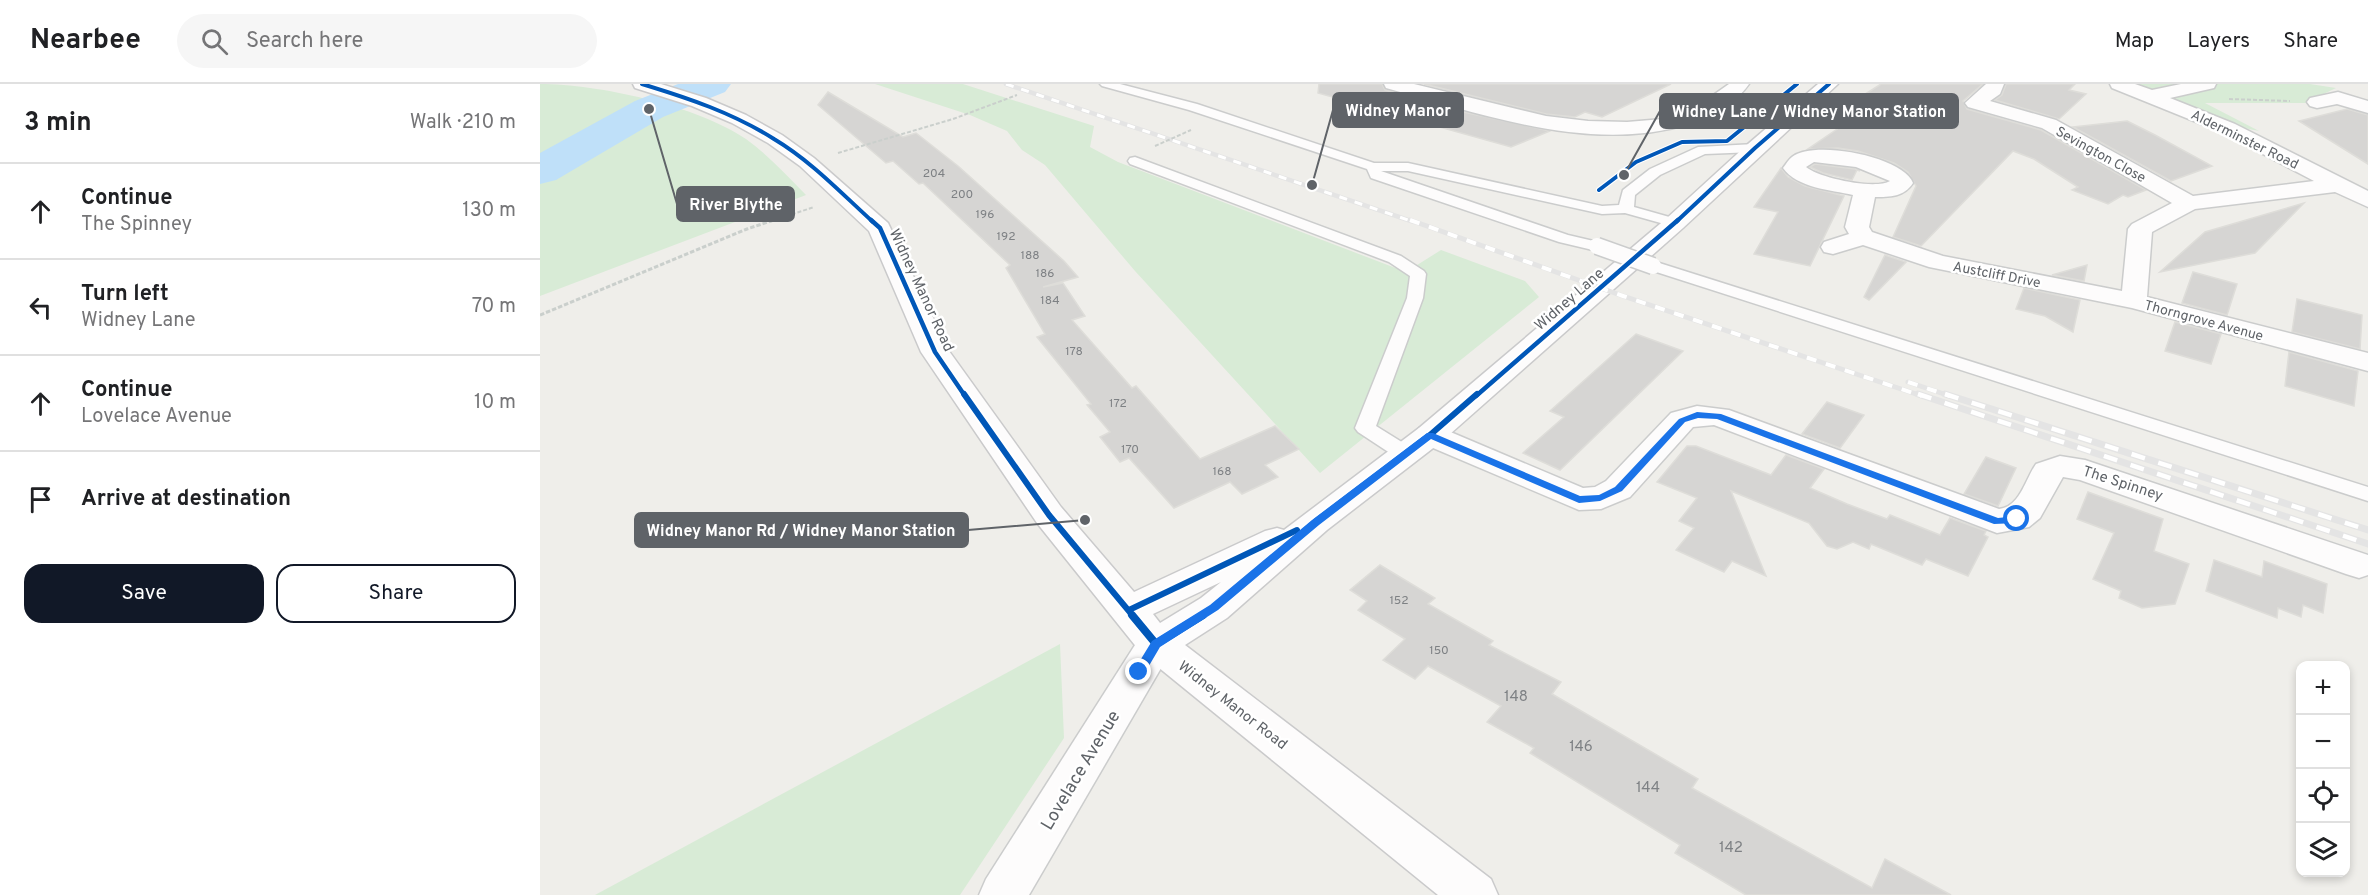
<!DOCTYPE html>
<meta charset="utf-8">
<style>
:root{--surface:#fff;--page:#f6f6f6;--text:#202124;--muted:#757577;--line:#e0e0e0;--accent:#111827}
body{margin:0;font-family:Overpass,sans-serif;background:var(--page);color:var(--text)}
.controls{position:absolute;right:18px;bottom:18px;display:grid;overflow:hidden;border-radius:12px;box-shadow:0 3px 9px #0003}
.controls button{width:54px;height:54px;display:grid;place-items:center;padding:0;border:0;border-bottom:2px solid var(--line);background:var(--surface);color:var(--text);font:30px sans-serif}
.stop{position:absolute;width:18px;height:18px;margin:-14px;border:4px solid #1a73e8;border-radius:50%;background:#fff}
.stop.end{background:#1a73e8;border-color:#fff;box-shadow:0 2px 6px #0008}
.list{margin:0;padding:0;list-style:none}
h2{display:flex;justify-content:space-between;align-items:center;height:78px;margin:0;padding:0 24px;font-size:26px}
h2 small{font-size:20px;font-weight:400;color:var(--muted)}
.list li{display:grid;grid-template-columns:39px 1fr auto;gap:18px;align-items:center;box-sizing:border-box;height:96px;padding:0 24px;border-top:2px solid var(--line)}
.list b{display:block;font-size:22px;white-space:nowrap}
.list p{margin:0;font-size:20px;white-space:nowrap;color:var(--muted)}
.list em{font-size:20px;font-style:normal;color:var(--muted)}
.actions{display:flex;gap:12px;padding:18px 24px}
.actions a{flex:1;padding:14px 0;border:2px solid var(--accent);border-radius:18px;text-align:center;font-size:21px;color:var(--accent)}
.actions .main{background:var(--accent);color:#fff}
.icon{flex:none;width:33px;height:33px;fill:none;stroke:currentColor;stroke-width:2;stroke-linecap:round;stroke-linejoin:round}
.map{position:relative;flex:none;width:1828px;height:811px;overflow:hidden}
header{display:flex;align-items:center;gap:36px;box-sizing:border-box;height:84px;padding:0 30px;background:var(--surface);border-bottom:2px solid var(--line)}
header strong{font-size:28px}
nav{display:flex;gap:33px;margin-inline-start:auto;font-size:21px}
.search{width:420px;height:54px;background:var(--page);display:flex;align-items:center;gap:15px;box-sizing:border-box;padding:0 21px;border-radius:33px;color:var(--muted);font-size:22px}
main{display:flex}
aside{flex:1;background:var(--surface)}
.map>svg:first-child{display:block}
</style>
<header>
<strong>Nearbee</strong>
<div class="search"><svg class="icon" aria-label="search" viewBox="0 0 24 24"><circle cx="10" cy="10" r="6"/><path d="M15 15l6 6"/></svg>Search here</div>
<nav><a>Map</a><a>Layers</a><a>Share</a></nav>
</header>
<main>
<aside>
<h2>3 min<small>Walk · 210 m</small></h2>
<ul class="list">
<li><svg class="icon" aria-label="ahead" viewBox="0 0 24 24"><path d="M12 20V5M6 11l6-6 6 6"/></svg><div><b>Continue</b><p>The Spinney</p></div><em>130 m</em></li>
<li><svg class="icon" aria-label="left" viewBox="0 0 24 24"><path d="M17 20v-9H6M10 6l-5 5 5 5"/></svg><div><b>Turn left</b><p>Widney Lane</p></div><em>70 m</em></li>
<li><svg class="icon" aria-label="ahead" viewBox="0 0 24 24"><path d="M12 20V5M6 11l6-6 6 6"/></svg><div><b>Continue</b><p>Lovelace Avenue</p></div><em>10 m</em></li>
<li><svg class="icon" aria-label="arrive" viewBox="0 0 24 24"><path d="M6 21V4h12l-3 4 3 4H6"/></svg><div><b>Arrive at destination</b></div></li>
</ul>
<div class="actions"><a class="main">Save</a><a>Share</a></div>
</aside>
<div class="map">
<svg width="1828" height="811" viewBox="0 0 1828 811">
<rect width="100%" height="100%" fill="#efeeea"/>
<g fill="#d8ebd6">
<path d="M0,0C58,0 158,22 206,55C228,71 247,92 266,111L0,212Z"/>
<path d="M335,0H423L554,42L550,63L578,78L866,188L901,166L985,197L999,213L780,389L595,187L505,81L482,66L467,47L430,31Z"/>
<path d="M1593,0H1770L1796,4L1765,19H1665L1719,47L1704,44Z"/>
<path d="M520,560L524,654L420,811H55Z"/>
</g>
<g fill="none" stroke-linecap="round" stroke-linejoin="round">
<path fill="#bfe0f9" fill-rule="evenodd" d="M138,0H191L185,8L123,33L16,96L0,100V69L95,17Z"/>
</g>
<g fill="#d6d5d3" stroke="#deddd9" stroke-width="1.5">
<path d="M779,0H842L845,6L919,27L1010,47L971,63L778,9Z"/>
<path d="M884,0H1131L1062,33L1045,28L1035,33L1006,30Z"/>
<path d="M1341,0H1443L1423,17L1427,25L1501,46L1606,106L1588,113L1583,111L1568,120L1532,106L1538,103L1494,75L1473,67L1381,162L1353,153L1376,102L1368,88L1354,79L1318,67L1298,64L1268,65L1328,24L1311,19Z"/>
<path d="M1466,0H1535L1529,6L1546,10L1519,35L1455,16L1462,11Z"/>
<path d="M288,8L363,53L376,49L418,82L524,177L538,193L503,203L523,199L545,232L532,236L592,304L596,302L660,375L735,342L759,365L725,381L738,393L702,410L690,398L634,424L589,374L580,378L560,353L570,348L547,321L551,320L497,253L505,250L466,184L470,181L383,99L379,100L353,77L346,79L278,21Z"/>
<path d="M1807,25L1828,31V80L1759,37Z"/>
<path d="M1587,37L1615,51L1672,82L1631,97L1533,43Z"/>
<path d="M1275,80L1315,85L1320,87L1317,86L1312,96L1283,89L1270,83Z"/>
<path d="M1241,84L1248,93L1265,102L1304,112L1270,182L1214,170L1238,128L1214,123Z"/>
<path d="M1764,119L1715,169L1620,188L1665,148Z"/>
<path d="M1345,171L1366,178L1329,216L1324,213Z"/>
<path d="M1547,181L1544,197L1512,191Z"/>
<path d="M1653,188L1697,200L1687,231L1642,219Z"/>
<path d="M1484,204L1540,216L1533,248L1505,232L1476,225Z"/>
<path d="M1757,215L1822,231L1820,265L1752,248Z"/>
<path d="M1635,238L1681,250L1671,280L1625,267Z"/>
<path d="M1096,250L1143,267L1020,386L983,369L1024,333L1010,327Z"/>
<path d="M1749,268L1818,287L1814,322L1745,302Z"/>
<path d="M1287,318L1324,331L1300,364L1262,350Z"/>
<path d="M1147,362H1156L1231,391L1246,371L1284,385L1270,404L1307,420L1347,435L1350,431L1400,451L1410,434L1446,447L1444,451L1448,453L1428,492L1386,475L1382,481L1331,460L1329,465L1313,458L1297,465L1287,462L1269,439L1191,407L1226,492L1192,477L1184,488L1136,466L1154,444L1139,437L1157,414L1117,398Z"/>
<path d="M1446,373L1476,384L1458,422L1424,410Z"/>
<path d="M1548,408L1623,435L1614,467L1649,480L1635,520L1602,524L1579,514L1581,507L1553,495L1574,449L1537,435Z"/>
<path d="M1674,476L1722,493L1724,477L1787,500L1783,529L1763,521L1761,533L1738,524L1737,534L1666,507Z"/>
<path d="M840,481L895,514L888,520L953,557L949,561L1021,598L1012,610L1158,695L1152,704L1332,804L1345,775L1411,811H1206L1135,769L1140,761L990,669L994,664L947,638L961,622L888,582L875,595L843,576L865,555L818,526L827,517L810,506Z"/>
</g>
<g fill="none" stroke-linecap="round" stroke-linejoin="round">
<defs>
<g id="lane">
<path d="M560,0H580L657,20L834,79H868L1062,122L1079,121L1083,106L1110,85L1158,63L1215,60L1222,64L1215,68L1165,70L1120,91L1095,111L1094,123L1140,136L1142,139L1135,143L1085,129L1062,130L868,87H841L1028,151L1062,159L1065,162L1057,167L1019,158L831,94L827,85L649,26L562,2Z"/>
<path d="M595,73L861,172L884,187L886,190L883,214L836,342L873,365L876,370L873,375L866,376L859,375L818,348L815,344L867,214L870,192L849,178L590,80L588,77L590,74Z"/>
<path d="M1113,177L1828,403V417L1107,185L1105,182L1107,179Z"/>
</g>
<g id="street">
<path d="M844,0H874L1006,32L1048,37L1087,38L1123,35L1152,26L1189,0H1209C1195,20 1171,32 1149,40C1051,70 942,30 846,4Z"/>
<path d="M1446,0H1464L1460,10L1450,17L1516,36L1653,112L1774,97L1681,48L1572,4L1570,0H1595L1612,6L1641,0H1676L1674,4L1630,14L1695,40L1828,107V123L1795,108L1655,125L1612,148L1607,213L1828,269V287L1592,224L1389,183L1323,161L1293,170L1284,168L1281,163L1284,158L1309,150L1305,143L1313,111C1291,106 1257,104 1243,84C1246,80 1249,75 1252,73C1274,55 1364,73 1373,99C1364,113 1350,113 1335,113L1329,143L1332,148L1403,172L1582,207L1588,145L1592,140L1632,119L1502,44L1428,23L1425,19ZM1274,78L1316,83L1350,97C1335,106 1279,94 1266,83Z"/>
<path d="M1798,8L1828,17V29L1797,20L1777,24L1770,22L1767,18L1770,14Z"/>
<path d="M1157,322L1189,326L1459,425C1480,423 1485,396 1496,380L1520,372L1545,376L1828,471V491L1819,494L1806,490L1540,396L1523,393L1500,434L1489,443L1457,449L1174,341L1153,343L1090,413L1061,425L1039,426L879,358L874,351L879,344L890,341L901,344L1043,404L1055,403L1066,397L1131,329Z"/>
<path d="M616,545L630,550L635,560L489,811H439L446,795L602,550Z"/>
</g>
<path id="secondary" d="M93,0H121L166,14L206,31L242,51L274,74L348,139L409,267L521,423L594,508L725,447L737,444L744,446L879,344L1127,134L1208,60L1278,0H1298L1143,144L901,358L787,446L687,534L645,561L951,795L958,811H898L602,570L497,439L381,268L329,147L260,82L228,59L192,39L152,22L95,4ZM681,498L661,514L620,539L613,530Z"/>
</defs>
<use href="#lane" stroke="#cbcccc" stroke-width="3"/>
<use href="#street" stroke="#cbcccc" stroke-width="3"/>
<use href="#secondary" stroke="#cacacb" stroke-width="3"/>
<g stroke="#cacfcc" stroke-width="2" stroke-dasharray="4 2" stroke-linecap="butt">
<path d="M1689,15L1750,17"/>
<path d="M298,69L413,35L477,11"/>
<path d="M229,138L274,123"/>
</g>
<path stroke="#cacfcc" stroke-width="3" stroke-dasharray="4.5 2" stroke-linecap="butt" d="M0,231L207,145L234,136"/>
<use href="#lane" fill="#fdfcfc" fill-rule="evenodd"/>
<use href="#street" fill="#fdfcfc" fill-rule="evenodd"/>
<use href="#secondary" fill="#fdfcfc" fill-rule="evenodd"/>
<defs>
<path id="rail-far2" d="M466,0L874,138"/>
<g id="rail-far1">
<path d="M870,136L1083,212L1382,312"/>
<path d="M1368,298L1410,312"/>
</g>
<g id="rail">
<path d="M1378,310L1828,460"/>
<path d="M1405,310L1828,446"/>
</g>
</defs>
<use href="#rail-far2" stroke="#e4e4e4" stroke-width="4.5"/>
<use href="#rail-far1" stroke="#e4e4e4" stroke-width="5"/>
<use href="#rail" stroke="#e4e4e4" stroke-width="7"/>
<use href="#rail-far2" stroke="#fff" stroke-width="3" stroke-dasharray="8" stroke-linecap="butt"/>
<use href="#rail-far1" stroke="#fff" stroke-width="4" stroke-dasharray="10" stroke-linecap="butt"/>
<use href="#rail" stroke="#fff" stroke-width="4.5" stroke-dasharray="14" stroke-linecap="butt"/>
<defs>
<path id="lane-bridge" d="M1057,162L1113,182"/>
</defs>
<use href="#lane-bridge" stroke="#cbcccc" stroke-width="19" stroke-linecap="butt"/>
<path stroke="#cacfcc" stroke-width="2" stroke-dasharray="4 2" stroke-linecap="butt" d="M615,62L651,46"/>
<use href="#lane-bridge" stroke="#fdfcfc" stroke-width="16"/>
<defs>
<g id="cycleway-far3">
<path d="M102,0C148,14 193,29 234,55C271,77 301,109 333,138"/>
<path d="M1059,106L1096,78L1142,58L1187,57L1257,0"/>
<path d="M1136,138L1215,64L1289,0"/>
</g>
<g id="cycleway-far2">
<path d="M331,136L340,144L395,268L425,312"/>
<path d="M936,312L1138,136"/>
</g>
<g id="cycleway-far1">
<path d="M424,310L509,431L593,532"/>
<path d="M589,526L757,446"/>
<path d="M661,532L674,524L775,438L890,351L937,310"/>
</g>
<path id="cycleway" d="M592,531L616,560L663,531"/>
</defs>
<use href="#cycleway-far3" stroke="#fff" stroke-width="6"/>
<use href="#cycleway-far2" stroke="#fff" stroke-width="8"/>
<use href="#cycleway-far1" stroke="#fff" stroke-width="10"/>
<use href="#cycleway" stroke="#fff" stroke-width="11"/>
<use href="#cycleway-far3" stroke="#0057b8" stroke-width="4"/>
<use href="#cycleway-far2" stroke="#0057b8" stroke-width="4.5"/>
<use href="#cycleway-far1" stroke="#0057b8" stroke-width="6"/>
<use href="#cycleway" stroke="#0057b8" stroke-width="8"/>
</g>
<path fill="#1a73e8" d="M1157,328L1181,330L1458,434L1477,432L1482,435L1477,439L1454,440L1177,335L1158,334L1145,338L1082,407L1060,417L1039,419L891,355L779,441L678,526L620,563L603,592H595L593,588L612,557L670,521L772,436L887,349H893L1040,412L1059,411L1075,403L1139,335Z"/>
<g text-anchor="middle" stroke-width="5" stroke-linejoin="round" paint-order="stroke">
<g font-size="12" fill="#7e8184">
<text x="394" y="93">204</text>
<text x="422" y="114">200</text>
<text x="445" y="134">196</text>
<text x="466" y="156">192</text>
<text x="490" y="175">188</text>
<text x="505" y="193">186</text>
<text x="510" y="220">184</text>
<text x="534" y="271">178</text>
<text x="578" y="323">172</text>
<text x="590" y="369">170</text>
<text x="682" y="391">168</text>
<text x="859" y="520">152</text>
<text x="899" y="570">150</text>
</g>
<g font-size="14" fill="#5f6368" stroke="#fff">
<text transform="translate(1705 55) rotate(26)" y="5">Alderminster Road</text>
<text transform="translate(1561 70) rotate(29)" y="5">Sevington Close</text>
<text transform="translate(1457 190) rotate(11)" y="5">Austcliff Drive</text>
<text transform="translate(1664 236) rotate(15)" y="5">Thorngrove Avenue</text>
</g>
<g font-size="15" fill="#5f6368" stroke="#fff">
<text transform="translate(382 206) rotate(65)" y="5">Widney Manor Road</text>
<text transform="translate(1029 215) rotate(-41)" y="5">Widney Lane</text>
<text transform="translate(1583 399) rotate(18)" y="5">The Spinney</text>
<text transform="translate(693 621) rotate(38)" y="5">Widney Manor Road</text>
</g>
<g font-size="15" fill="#7e8184">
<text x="976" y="617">148</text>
<text x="1041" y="667">146</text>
<text x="1108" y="708">144</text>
<text x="1191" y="768">142</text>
</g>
<g font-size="18" fill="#5f6368" stroke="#fff">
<text transform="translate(540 686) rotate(-59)" y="6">Lovelace Avenue</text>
</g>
</g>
<path fill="none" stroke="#5f6368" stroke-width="2" d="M772 101L793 26M1084 91L1120 27M109 25L137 120M545 436L428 446"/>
<g fill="#5f6368" stroke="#fff" stroke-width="2">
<circle cx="772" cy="101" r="6"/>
<circle cx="1084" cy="91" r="6"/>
<circle cx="109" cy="25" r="6"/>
<circle cx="545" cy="436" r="6"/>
</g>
<g fill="#5f6368" stroke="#5f6368" stroke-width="2">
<rect x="793" y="9" width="130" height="34" rx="6"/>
<rect x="1120" y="10" width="298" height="34" rx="6"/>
<rect x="137" y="103" width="117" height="34" rx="6"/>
<rect x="95" y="429" width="333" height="34" rx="6"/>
</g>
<g font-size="16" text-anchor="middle" font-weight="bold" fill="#fff">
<text x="858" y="32">Widney Manor</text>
<text x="1269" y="33">Widney Lane / Widney Manor Station</text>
<text x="196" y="126">River Blythe</text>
<text x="261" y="452">Widney Manor Rd / Widney Manor Station</text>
</g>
</svg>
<div class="controls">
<button>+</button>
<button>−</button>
<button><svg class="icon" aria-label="locate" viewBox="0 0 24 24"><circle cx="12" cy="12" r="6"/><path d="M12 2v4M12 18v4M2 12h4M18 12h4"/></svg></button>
<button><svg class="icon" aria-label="layers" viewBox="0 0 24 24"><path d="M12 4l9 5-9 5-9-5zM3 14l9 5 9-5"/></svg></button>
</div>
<div class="stop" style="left:1477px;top:435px"></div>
<div class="stop end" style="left:599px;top:588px"></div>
</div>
</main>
